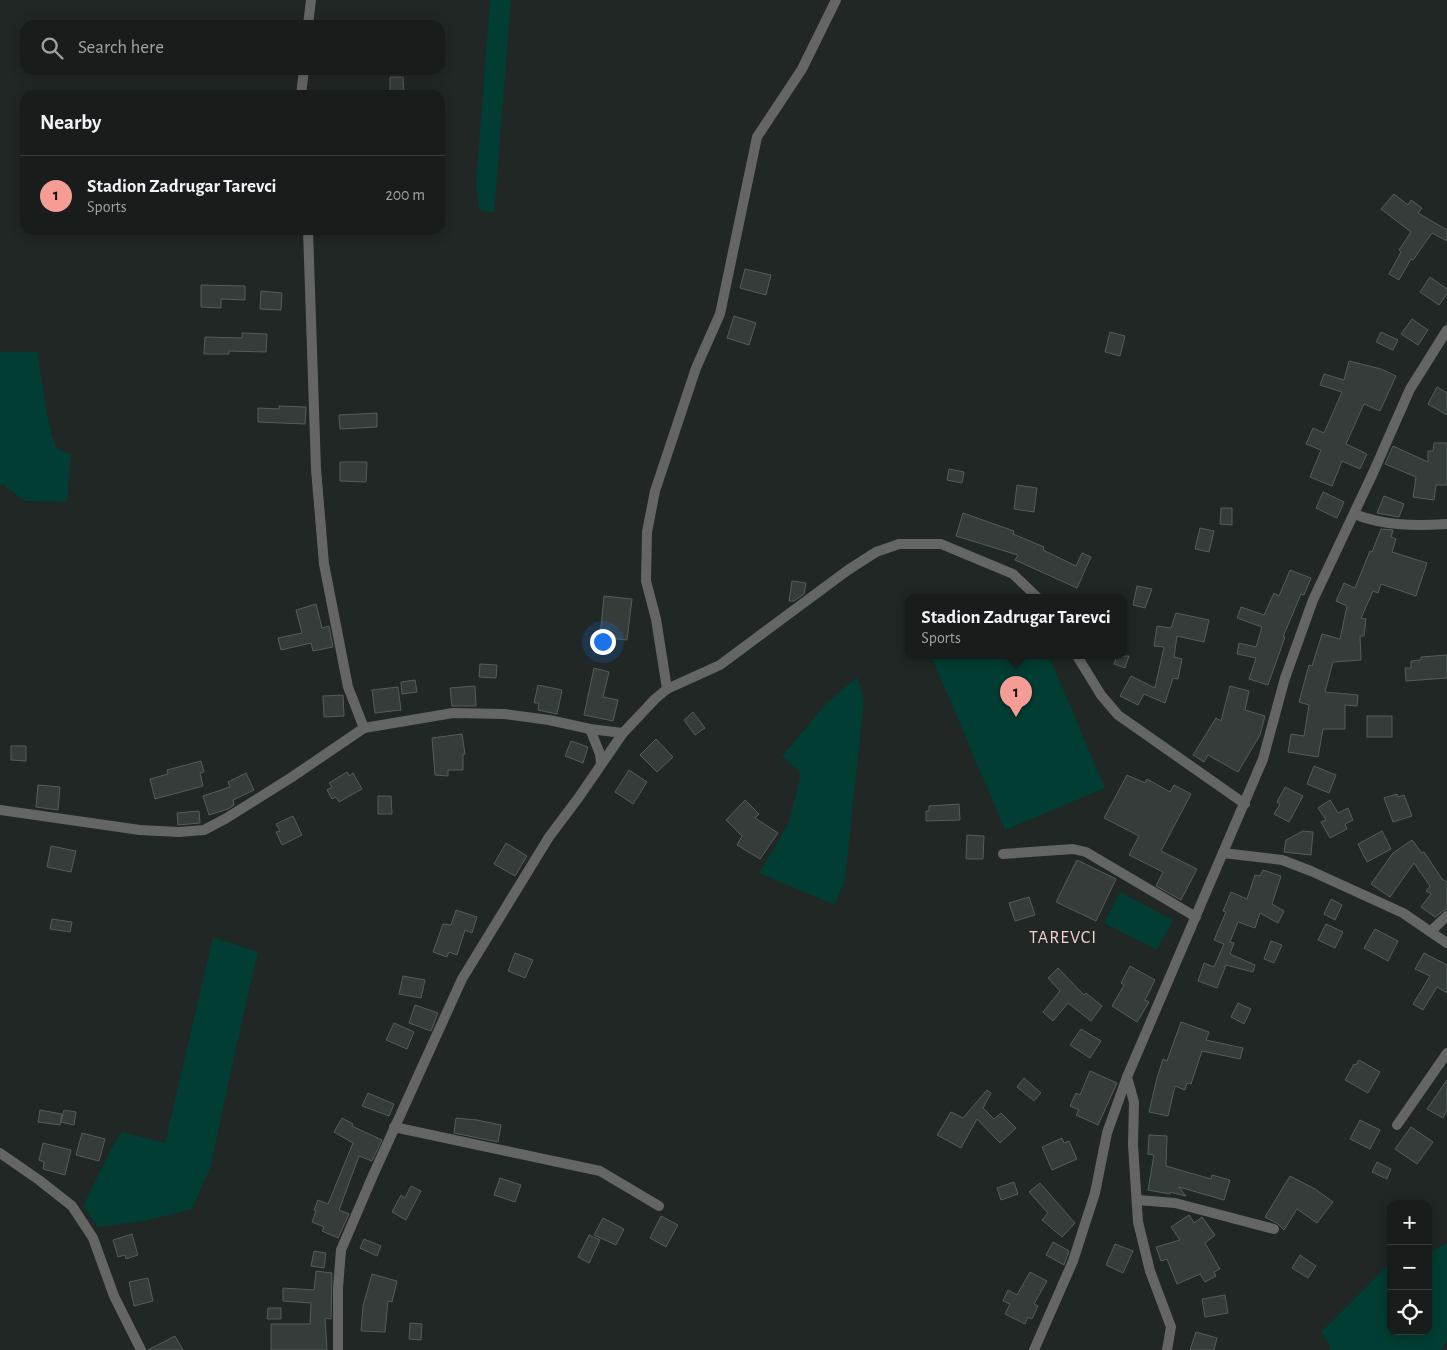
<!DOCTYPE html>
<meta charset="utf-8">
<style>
:root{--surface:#181d1c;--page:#212625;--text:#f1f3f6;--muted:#9fa2a3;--line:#363b3b;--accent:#f59c94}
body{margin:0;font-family:"Alegreya Sans",sans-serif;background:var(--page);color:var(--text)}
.controls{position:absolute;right:15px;bottom:15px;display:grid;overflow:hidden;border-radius:10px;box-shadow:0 2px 12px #0003}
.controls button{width:45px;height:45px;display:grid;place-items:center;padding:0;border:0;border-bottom:1px solid var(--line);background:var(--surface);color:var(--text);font:25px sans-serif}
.you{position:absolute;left:602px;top:641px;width:18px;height:18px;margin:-12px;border:4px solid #fff;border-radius:50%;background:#1a73e8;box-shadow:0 0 0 8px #1a73e833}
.badge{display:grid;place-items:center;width:32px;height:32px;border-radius:50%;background:var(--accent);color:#111;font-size:16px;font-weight:700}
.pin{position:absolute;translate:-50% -41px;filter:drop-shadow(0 1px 2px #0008)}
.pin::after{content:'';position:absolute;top:26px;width:18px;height:15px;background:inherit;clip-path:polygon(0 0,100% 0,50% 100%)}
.popup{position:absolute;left:905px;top:594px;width:222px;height:65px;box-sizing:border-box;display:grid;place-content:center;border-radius:10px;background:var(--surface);filter:drop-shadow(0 1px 4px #0005);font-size:16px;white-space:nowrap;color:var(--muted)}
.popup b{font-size:19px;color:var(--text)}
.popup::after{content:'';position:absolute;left:50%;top:100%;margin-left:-10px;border:10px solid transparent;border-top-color:var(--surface)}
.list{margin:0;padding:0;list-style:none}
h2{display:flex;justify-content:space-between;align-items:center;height:65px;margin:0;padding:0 20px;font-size:21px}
h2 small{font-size:16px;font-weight:400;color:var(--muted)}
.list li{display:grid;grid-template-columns:32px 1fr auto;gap:15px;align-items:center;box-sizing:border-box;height:80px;padding:0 20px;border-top:1px solid var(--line)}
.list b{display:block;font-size:19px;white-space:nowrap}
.list p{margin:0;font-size:16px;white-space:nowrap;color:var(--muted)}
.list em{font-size:16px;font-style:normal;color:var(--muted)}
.icon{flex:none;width:28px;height:28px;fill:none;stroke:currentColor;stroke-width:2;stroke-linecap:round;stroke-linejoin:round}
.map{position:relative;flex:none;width:1447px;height:1350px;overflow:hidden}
.search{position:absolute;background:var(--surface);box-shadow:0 2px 12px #0003;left:20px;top:20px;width:425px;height:55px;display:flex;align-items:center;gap:12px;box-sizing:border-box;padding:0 18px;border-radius:15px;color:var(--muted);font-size:19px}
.panel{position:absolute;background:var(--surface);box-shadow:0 2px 12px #0003;left:20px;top:90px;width:425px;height:145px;border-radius:15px}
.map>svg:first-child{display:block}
</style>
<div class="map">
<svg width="1447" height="1350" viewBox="0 0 1447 1350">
<rect width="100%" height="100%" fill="#202725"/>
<g fill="#013d32">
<path d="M491,0H511L494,213L480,210L476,186L489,13Z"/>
<path d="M0,352H37L48,420L56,448L71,454L67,502L25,501L4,485L0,486Z"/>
<path d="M931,656H1049L1105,788L1005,830Z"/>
<path d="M857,677L864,700L845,879L835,905L759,873L789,822L801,774L782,756L826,704Z"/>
<path d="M1120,892L1173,920L1157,950L1104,923Z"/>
<path d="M213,937L258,952L234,1056L211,1166L192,1209L145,1221L98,1227L83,1206L112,1147L122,1132L165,1143Z"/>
<path d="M1447,1243V1341L1441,1350H1330L1329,1344L1321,1332L1391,1262V1331H1428V1254Z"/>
</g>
<g fill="#353c3a" stroke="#555d5a">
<path d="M390,77H403L404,95H390Z"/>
<path d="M1394,194L1408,205L1411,200L1422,208L1418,213L1447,230V241L1432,233L1413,260L1411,259L1399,280L1389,274L1401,252L1399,250L1411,232L1381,209Z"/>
<path d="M745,269L771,275L766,295L740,288Z"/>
<path d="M1430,277L1447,289V294L1439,305L1420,292Z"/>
<path d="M201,285L245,286V300L221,299V308L201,307Z"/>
<path d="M261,291L282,293L281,310L260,309Z"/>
<path d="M734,316L756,323L749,345L727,338Z"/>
<path d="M1412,319L1428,330L1418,345L1401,334Z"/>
<path d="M1110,332L1125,336L1120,356L1105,352Z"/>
<path d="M1381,332L1398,340L1393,350L1376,342Z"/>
<path d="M242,333L267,334L266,352L229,351V354H204L205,337L242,338Z"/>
<path d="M1349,361L1381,369L1396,376L1380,411L1364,404L1346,444L1367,454L1360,469L1342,461L1332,486L1310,477L1321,450L1306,444L1313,428L1324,433L1342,392L1320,385L1324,374L1344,380Z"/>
<path d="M1437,387L1447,393V415L1428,404Z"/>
<path d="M279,406L306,407L305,424L258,422V408L279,409Z"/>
<path d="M377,413V427L340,429L339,415Z"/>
<path d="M1434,443H1447V485H1436L1434,500L1413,497L1416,477L1385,464L1393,446L1428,462V451H1433Z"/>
<path d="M340,462H367L366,482L340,481Z"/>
<path d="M949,469L964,472L962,483L947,480Z"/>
<path d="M1017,485L1037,488L1034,512L1014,509Z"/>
<path d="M1323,492L1344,502L1337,518L1316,508Z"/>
<path d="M1384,496L1404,504L1399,517L1377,513Z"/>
<path d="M1221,508H1232V525L1220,524Z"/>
<path d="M963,513L1014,531L1013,534L1044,547L1043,550L1076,566L1082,553L1091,557L1077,588L1015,560L1018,555L956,536Z"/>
<path d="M1200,528L1214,531L1209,552L1195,549Z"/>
<path d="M1381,529L1393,530L1391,537L1396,539L1392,552L1427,563L1416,596L1381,584L1378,593L1373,591L1361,618L1366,619L1364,636H1360L1361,660L1333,662L1325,692L1358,695L1357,706L1345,705V729H1323L1318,757L1288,752L1291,734L1304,736L1309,705L1299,702L1309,665L1312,666L1322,634L1340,639L1347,606L1336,601L1344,583L1355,588L1370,551L1372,552Z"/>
<path d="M1290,570L1311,578L1304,595L1301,594L1283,637H1285L1268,685L1249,679L1256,658L1237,654L1239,643L1256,647L1262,627L1237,618L1241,607L1264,615L1274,593L1279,596Z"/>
<path d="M792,581L806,583L804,594L794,601H789Z"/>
<path d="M1137,586L1152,589L1145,608L1133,605Z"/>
<path d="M604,596L632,599L627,640L600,637Z"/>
<path d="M316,604L322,628L329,626L333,647L313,651L311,643L281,650L278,638L302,633L296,610Z"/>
<path d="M1176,613L1209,620L1204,642L1177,636L1174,657L1182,659L1178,679L1173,678L1165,703L1144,694L1138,705L1120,696L1131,676L1155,688L1164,647L1154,646L1157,626L1171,628Z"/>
<path d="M1447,655V678L1406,681L1405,668H1411V661L1421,660V657Z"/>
<path d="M1117,656H1129L1125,668L1114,664Z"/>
<path d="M480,664L497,665L496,678L479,677Z"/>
<path d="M594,668L609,672L603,697L618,700L613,721L584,715Z"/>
<path d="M415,680L417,692L402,694L401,682Z"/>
<path d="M538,685L562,690L557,714L538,710L539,703H534Z"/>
<path d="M475,686L476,706H452L450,688Z"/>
<path d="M1230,686L1249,691L1245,710L1265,716L1260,735L1238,772L1208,755L1204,762L1193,755L1216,718L1221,721Z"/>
<path d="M398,687L401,710L375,713L372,690Z"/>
<path d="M343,695L344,716L324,717L323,696Z"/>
<path d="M693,712L705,728L695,735L684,720Z"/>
<rect x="1367" y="716" width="25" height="21"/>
<path d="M462,734L465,754H463V770H448V776L435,775L432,738Z"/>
<path d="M656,739L673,757L657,772L640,755Z"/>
<path d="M571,741L588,747L583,763L565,756Z"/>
<path d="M11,746H26V761L11,760Z"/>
<path d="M201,761L204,772L200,773L203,786L155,799L150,779L168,774L167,770Z"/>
<path d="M1314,766L1336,775L1329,793L1307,784Z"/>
<path d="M629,770L647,782L633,804L615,792Z"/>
<path d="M347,772L349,776L353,773L362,789L339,802L336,797L332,799L327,790L332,787L329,783Z"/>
<path d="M246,773L254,790L233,800L234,805L228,809L209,815L203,796L230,787L228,782Z"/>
<path d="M1127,775L1145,783L1147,779L1170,792L1174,785L1191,794L1161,851L1197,869L1181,900L1156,886L1163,872L1129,855L1139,836L1104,818Z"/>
<path d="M38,785L60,787L58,810L36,807Z"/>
<path d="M1285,787L1303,796L1289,822L1274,814L1280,804L1277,802Z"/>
<path d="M1397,794L1398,797L1404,795L1412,816L1393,822L1384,798Z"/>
<path d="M378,796H391L392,814H378Z"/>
<path d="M745,800L759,814L755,818L778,833L760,859L737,845L742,836L726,820Z"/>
<path d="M1330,800L1338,813L1348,808L1353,820L1345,824L1347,829L1330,838L1321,822L1326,820L1318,808Z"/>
<path d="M959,804L960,820L926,821V811H929V806Z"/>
<path d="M199,811L200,823L178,825L177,813Z"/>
<path d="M293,816L302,835L282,845L276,832L280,831L276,824Z"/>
<path d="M1303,831L1313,832L1311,855L1284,852L1286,840Z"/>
<path d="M1382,831L1391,849L1367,862L1358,844Z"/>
<path d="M967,835L984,836L983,859H966Z"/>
<path d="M1412,840L1422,853L1424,852L1442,879L1447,882V909L1443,911L1435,917L1421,907L1431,894L1426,891L1430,886L1414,863L1390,897L1371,884L1393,853Z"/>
<path d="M506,843L527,856L515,876L494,864Z"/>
<path d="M51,846L76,851L71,872L47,867Z"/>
<path d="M1077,860L1116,879L1096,921L1056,902Z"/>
<path d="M1263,870L1281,876L1272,904L1284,911L1278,923L1260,913L1255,928L1238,922L1230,942L1234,943L1230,954L1255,965L1253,972L1226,965L1217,988L1198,981L1204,963L1214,967L1224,944L1214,940L1226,912L1223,911L1231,892L1247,899L1255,875L1260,876Z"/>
<path d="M1029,897L1035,915L1015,921L1009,903Z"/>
<path d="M1331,899L1342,905L1335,920L1324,914Z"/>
<path d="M456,910L477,917L472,933L465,930L457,955L449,952L447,957L433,952L443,924L451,925Z"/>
<path d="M52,919L72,922L70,932L50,929Z"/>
<path d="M1326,924L1343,932L1335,948L1318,940Z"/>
<path d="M1375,929L1398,941L1388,961L1364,948Z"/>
<path d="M1271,941L1282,945L1274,963L1264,959Z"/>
<path d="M515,953L533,960L525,978L508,971Z"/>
<path d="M1424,953L1447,965V993L1437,987L1423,1010L1413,1004L1430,976L1415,969Z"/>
<path d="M1130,966L1155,980L1145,1000L1149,1002L1137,1022L1112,1006L1124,985L1121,983Z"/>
<path d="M1058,968L1084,995L1086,993L1102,1006L1091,1021L1068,1003L1053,1021L1043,1012L1060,991L1048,978Z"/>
<path d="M403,976L425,980L421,998L399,994Z"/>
<path d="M1238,1003L1251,1009L1244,1024L1231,1017Z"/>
<path d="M415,1005L438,1013L431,1031L409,1023Z"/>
<path d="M1181,1022L1209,1032L1206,1040L1243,1048L1240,1059L1202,1051L1191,1084L1187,1083L1185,1090L1175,1086L1168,1116L1149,1112L1157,1078L1163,1059L1167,1061Z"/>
<path d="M394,1023L414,1032L407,1049L386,1040Z"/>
<path d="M1081,1029L1101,1041L1090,1058L1070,1045Z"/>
<path d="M1359,1060L1380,1072L1368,1093L1345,1080L1354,1064L1356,1065Z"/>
<path d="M1090,1071L1117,1083L1098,1125L1076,1115L1079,1110L1070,1106L1076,1093L1080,1095Z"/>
<path d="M1024,1078L1041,1093L1034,1101L1017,1087Z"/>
<path d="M1447,1080V1110L1443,1118L1427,1109Z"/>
<path d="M987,1090L991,1093L983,1108L994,1119L1001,1113L1016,1128L1000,1143L977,1119L961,1148L937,1135L951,1112L963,1118Z"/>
<path d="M368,1093L394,1104L389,1116L362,1106Z"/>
<path d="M40,1110L62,1114L60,1125L38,1122Z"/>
<path d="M64,1110L76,1112L74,1125L61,1122Z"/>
<path d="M342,1118L353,1124L352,1126L382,1140L372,1161L359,1156L339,1210L349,1214L338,1238L322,1231L324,1227L312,1222L316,1211L314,1210L318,1200L328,1204L353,1143L334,1132Z"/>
<path d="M456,1118L477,1120L501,1125L498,1142L454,1133Z"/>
<path d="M1360,1120L1380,1130L1370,1149L1350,1139Z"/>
<path d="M1411,1127L1433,1142L1417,1164L1395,1149Z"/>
<path d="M82,1133L105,1139L99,1161L76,1155Z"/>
<path d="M1149,1135L1167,1136L1166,1166L1211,1179L1212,1175L1230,1180L1224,1200L1179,1187L1186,1196L1170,1192V1194L1148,1190L1154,1155L1148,1154Z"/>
<path d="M1062,1138L1064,1143L1069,1141L1077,1159L1052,1170L1042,1147Z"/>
<path d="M43,1143L71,1150L65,1175L43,1169L44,1162L39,1160Z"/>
<path d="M1377,1162L1391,1169L1387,1179L1372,1172Z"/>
<path d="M1290,1176L1315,1189L1333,1202L1317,1223L1297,1209L1284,1230L1278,1224L1265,1217Z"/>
<path d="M500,1178L521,1185L515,1202L494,1195Z"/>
<path d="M1014,1182L1018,1194L1001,1200L997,1188Z"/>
<path d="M1040,1183L1075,1223L1062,1237L1042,1220L1048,1213L1029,1192Z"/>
<path d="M411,1186L421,1191L406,1220L392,1212L401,1195L405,1198Z"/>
<path d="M1189,1215L1194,1223L1202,1217L1215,1235L1205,1243L1220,1269L1214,1272L1216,1276L1205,1282L1200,1274L1177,1284L1167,1259L1161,1261L1156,1247L1180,1240L1171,1227Z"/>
<path d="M661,1216L678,1225L666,1247L650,1238Z"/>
<path d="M603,1218L624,1229L616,1245L594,1235Z"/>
<path d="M132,1234L138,1255L126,1259L125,1255L118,1257L113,1240Z"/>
<path d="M589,1235L600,1240L589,1263L578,1257Z"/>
<path d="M364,1239L381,1246L377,1256L360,1248Z"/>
<path d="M1053,1242L1069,1251L1064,1265L1046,1255Z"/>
<path d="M1115,1244L1133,1251L1123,1273L1106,1265Z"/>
<path d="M314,1251L326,1253L324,1268L311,1266Z"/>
<path d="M1300,1255L1316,1266L1308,1278L1292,1268Z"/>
<path d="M316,1271L332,1273L331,1319L325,1318L327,1350H271V1324H310L311,1303L283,1301V1288L314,1290Z"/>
<path d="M1030,1272L1047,1281L1034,1304L1038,1306L1032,1319L1028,1317L1025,1324L1005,1314L1010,1304L1003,1301L1008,1290L1017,1295Z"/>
<path d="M372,1274L397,1281L392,1302L388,1301L385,1332L361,1331L363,1306Z"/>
<path d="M148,1278L153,1301L134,1306L129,1282Z"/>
<path d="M1225,1295L1228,1313L1205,1317L1202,1299Z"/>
<path d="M268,1308H281V1319H267Z"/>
<path d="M410,1323L422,1324L421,1340L409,1339Z"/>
<path d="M1196,1332L1217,1338L1214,1350H1190Z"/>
<path d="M175,1336L183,1350H148Z"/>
</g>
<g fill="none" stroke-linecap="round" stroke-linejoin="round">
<g stroke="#636665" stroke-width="10">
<path d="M308,25L311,0"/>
<path d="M301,95L304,70"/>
<path d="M308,230L316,469L324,564L348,687L364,728"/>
<path d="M1354,514C1385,526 1415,526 1447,524"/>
<path d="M1077,656L1101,695L1118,715L1245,804"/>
<path d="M667,689L656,619L646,581L647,532L655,491L696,368L720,314L757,137L802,69L836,0"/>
<path d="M590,729L600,754L601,764"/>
<path d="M0,810L140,830L179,832L204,830L225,819L292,777L364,728L453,713L504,714L549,720L590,729L623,733L655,699L667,689L720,665L848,570L876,552L899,544H941L1013,574L1038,598"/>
<path d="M1223,853L1282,860L1311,871L1403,913L1447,943"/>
<path d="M1003,854L1073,849L1086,852L1196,917"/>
<path d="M1431,931L1447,916"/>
<path d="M1127,1077L1134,1102L1133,1145L1138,1222L1150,1271L1171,1327L1167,1350"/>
<path d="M1397,1125L1447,1053"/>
<path d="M394,1127L600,1171L659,1206"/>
<path d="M0,1153L39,1180L72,1206L93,1238L114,1296L141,1350"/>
<path d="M1138,1200L1175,1203L1274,1229"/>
<path d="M338,1350V1288L341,1250L374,1173L462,979L549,837L579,797L623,733"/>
<path d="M1034,1350L1073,1261L1095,1193L1107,1133L1127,1077L1263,759L1285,678L1313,600L1373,473L1410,389L1447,330"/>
</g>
</g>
<g text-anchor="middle" stroke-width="4" stroke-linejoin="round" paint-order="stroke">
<g font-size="18" letter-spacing="1" fill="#f3d0cc" stroke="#202725">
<text x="1063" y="943">TAREVCI</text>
</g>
</g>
</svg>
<div class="controls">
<button>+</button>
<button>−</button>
<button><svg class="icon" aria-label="locate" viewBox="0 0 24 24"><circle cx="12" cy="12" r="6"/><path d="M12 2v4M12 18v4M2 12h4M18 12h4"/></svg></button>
</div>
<div class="you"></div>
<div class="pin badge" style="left:1016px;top:717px">1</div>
<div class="popup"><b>Stadion Zadrugar Tarevci</b>Sports</div>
<div class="search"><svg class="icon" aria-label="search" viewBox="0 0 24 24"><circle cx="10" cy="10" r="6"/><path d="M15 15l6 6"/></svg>Search here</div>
<section class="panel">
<h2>Nearby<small></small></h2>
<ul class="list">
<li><span class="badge">1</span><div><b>Stadion Zadrugar Tarevci</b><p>Sports</p></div><em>200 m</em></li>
</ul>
</section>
</div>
